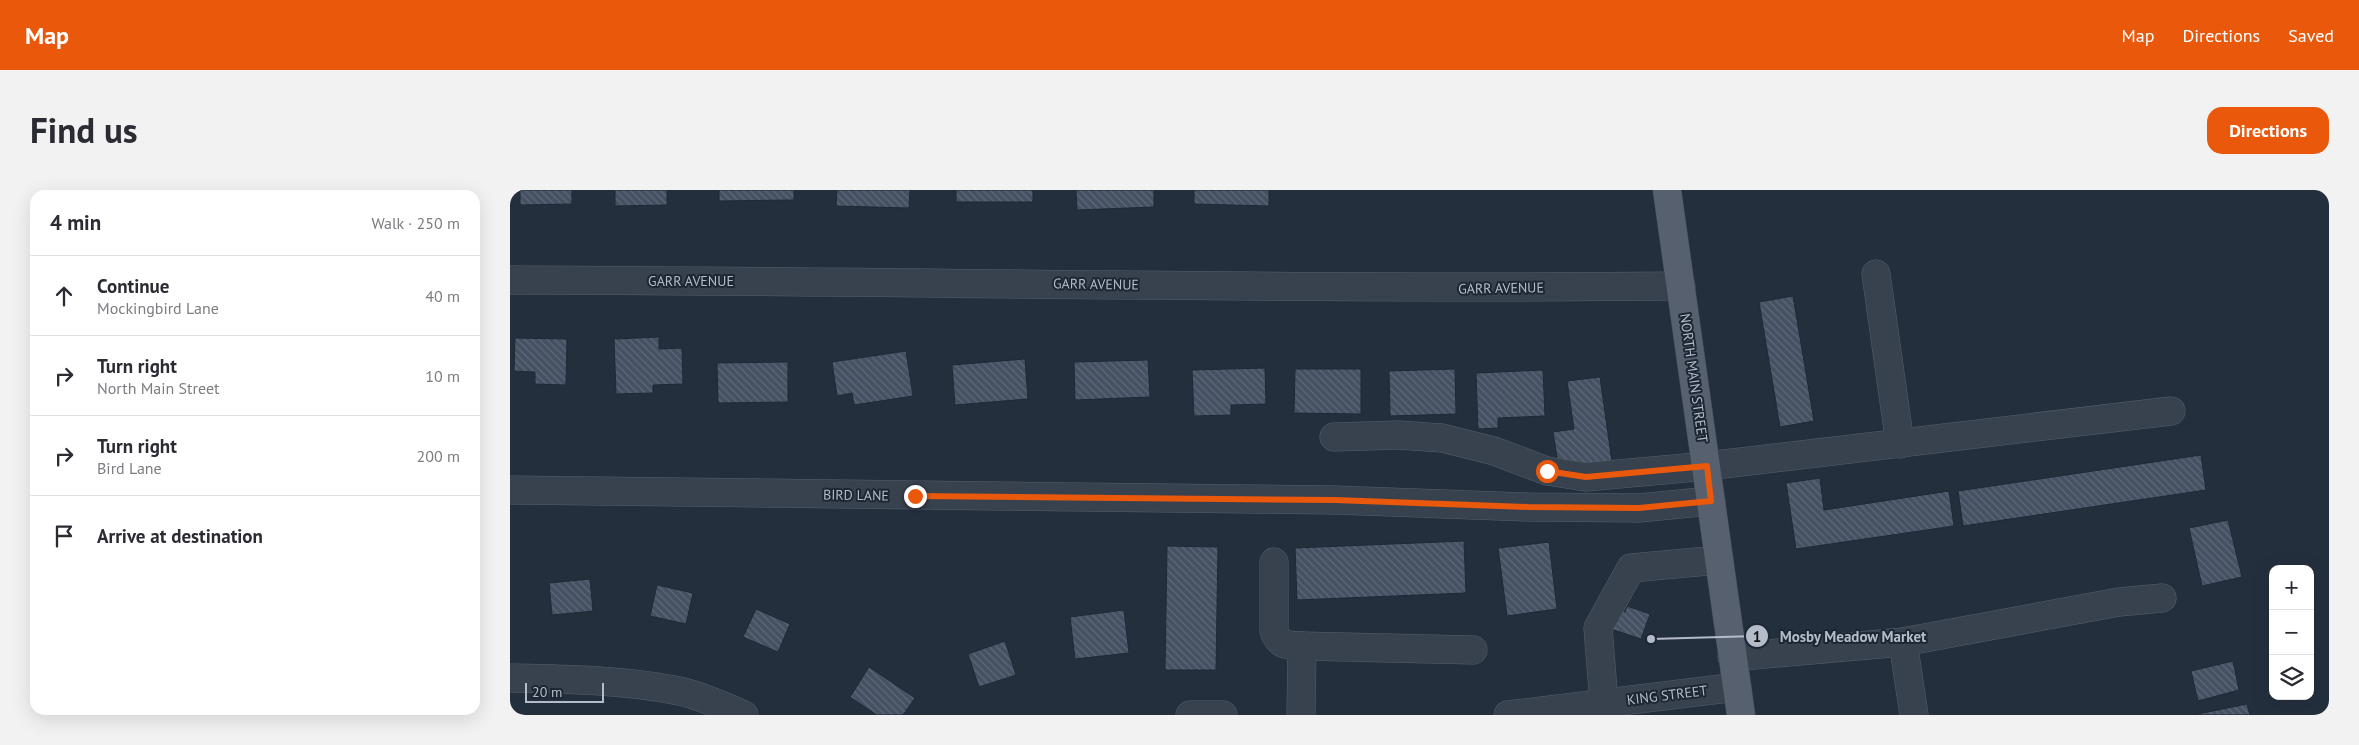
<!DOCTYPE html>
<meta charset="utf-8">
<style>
:root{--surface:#fff;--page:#f2f2f3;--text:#2b2b33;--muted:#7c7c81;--line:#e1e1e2;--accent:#ea580c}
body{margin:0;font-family:"PT Sans",sans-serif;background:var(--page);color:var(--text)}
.controls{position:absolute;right:15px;bottom:15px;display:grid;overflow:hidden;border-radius:10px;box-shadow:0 5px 20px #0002}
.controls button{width:45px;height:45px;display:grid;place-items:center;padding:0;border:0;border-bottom:1px solid var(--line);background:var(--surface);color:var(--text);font:25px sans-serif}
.scale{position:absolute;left:15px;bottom:12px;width:79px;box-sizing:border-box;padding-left:5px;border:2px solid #b4bcc9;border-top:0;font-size:14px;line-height:18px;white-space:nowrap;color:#b4bcc9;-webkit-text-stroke:4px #1d2633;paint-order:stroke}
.stop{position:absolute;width:15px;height:15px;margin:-11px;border:4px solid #ea580c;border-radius:50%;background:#fff}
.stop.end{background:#ea580c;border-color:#fff;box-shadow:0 1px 5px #0008}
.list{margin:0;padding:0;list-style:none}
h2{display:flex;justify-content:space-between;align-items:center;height:65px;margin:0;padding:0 20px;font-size:21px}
h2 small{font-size:16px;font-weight:400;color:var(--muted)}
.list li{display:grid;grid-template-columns:32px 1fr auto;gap:15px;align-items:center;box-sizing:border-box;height:80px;padding:0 20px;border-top:1px solid var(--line)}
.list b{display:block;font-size:19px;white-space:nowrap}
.list p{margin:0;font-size:16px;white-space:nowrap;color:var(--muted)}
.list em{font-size:16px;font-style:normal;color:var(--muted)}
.icon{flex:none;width:28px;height:28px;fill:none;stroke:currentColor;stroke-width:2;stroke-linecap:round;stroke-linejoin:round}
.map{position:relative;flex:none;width:1819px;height:525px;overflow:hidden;border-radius:15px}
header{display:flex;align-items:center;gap:30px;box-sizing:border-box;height:70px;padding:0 25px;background:var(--accent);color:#fff}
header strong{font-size:24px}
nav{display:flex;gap:28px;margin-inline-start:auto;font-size:18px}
.intro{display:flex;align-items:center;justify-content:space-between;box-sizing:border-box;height:120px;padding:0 30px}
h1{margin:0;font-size:35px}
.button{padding:12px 22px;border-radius:15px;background:var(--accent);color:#fff;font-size:18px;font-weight:700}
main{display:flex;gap:30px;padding:0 30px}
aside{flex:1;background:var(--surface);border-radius:15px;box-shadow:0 5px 20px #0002}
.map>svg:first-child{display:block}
</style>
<header>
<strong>Map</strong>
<nav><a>Map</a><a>Directions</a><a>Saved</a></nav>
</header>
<div class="intro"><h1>Find us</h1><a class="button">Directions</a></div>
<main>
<aside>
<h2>4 min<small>Walk · 250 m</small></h2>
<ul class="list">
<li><svg class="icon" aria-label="ahead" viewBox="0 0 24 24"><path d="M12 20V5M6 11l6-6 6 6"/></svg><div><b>Continue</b><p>Mockingbird Lane</p></div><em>40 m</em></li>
<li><svg class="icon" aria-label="right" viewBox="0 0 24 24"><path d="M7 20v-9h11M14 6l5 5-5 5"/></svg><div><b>Turn right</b><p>North Main Street</p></div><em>10 m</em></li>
<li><svg class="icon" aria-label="right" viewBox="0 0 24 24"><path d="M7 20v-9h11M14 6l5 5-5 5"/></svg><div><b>Turn right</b><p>Bird Lane</p></div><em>200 m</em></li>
<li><svg class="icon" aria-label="arrive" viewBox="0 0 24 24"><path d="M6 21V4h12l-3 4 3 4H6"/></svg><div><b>Arrive at destination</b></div></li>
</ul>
</aside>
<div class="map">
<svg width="1819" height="525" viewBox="0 0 1819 525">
<defs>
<pattern id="building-back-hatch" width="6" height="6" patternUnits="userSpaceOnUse" patternTransform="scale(1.25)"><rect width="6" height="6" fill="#455162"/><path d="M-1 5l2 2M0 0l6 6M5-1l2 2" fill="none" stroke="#5d6877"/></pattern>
</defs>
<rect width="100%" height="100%" fill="#242f3e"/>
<g fill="url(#building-back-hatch)" stroke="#1f2835">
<path d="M10,0H62V14L10,15Z"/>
<path d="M105,0H157V15L105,16Z"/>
<path d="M209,0H284V10L209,11Z"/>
<path d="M327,0H400L399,18L326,16Z"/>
<rect x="446" y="0" width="77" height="12"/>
<path d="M566,0H644V17L567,20Z"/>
<path d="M684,0H759V16L684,14Z"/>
<path d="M1283,106L1304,231L1270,237L1249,112Z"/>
<path d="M149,147V159L172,158L173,194L143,195V203L106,204L104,149Z"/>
<path d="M5,148L57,149L56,195L25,194V182L4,181Z"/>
<path d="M396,161L403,206L344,215L342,203L327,206L322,172Z"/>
<path d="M515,169L518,209L445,215L442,175Z"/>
<path d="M638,170L640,207L565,210L564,172Z"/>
<path d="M278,172V212L208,213L207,173Z"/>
<path d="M755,178L756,214L721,215V225L684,226L682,180Z"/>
<path d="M785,179H851V224L784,223Z"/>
<path d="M945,179L946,224L880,226L879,181Z"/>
<path d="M1033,180L1035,226L988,228V238L968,239L966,183Z"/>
<path d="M1090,187L1102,272L1049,280L1043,242L1064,239L1057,191Z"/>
<path d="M1691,265L1696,300L1453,336L1448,301Z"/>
<path d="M1310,288L1314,320L1439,301L1444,336L1286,359L1276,293Z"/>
<path d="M1718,330L1732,387L1692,396L1679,338Z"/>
<path d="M954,351L956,403L787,410L785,358Z"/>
<path d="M1039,352L1047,419L997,426L988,358Z"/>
<path d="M657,356L708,357L706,480H655Z"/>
<path d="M80,389L83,421L42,425L39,393Z"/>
<path d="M147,395L183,403L176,434L140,426Z"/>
<path d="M1117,416L1140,424L1131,449L1101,439L1108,420L1115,422Z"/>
<path d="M246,419L280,434L268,462L233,447Z"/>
<path d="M614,420L619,463L565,469L560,427Z"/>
<path d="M495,451L506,485L469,497L458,464Z"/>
<path d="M1723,471L1729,500L1688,511L1681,481Z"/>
<path d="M359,477L405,508L393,525H367L340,507Z"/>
<path d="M1737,514L1740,525H1683Z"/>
</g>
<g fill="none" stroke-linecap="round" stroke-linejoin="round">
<defs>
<g id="minor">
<path d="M1366,84L1390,254"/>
<path d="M0,90C390,91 781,100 1171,96"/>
<path d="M824,247L888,245L932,248L984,261L1037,281L1076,287L1197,276L1661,221"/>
<path d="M0,300L825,310L1018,317L1129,318L1201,311"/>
<path d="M764,372V441C769,456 777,455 792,456"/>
<path d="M1393,452L1609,412L1652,408"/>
<path d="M1222,467L1393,452L1404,525"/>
<path d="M0,488C55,489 115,490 169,501C192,506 213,516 234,525"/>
<path d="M1094,513L1088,438L1121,378L1209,370"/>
<path d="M680,525H713"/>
<path d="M791,525L792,456L963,460"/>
<path d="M998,525L1227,497"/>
</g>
<path id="major" d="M1157,0L1231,525"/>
</defs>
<use href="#minor" stroke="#565f6c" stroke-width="29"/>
<use href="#major" stroke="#414a57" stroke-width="29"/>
<use href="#minor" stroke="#38414e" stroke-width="28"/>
<use href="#major" stroke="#56606e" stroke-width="28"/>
</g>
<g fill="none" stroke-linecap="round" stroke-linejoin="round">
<path stroke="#ea580c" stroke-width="6" d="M405,306L825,310L1018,317L1129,318L1201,311L1197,276L1076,287L1037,281"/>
</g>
<g text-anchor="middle" stroke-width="4" stroke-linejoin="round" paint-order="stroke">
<g font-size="14" fill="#b4bcc9" stroke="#1d2633">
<text x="181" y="96">GARR AVENUE</text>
<text transform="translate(586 94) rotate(1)" y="5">GARR AVENUE</text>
<text transform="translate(991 98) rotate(-1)" y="5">GARR AVENUE</text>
<text transform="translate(1184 188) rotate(82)" y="5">NORTH MAIN STREET</text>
<text transform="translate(346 305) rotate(1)" y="5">BIRD LANE</text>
<text transform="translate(1157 505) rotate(-7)" y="5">KING STREET</text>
</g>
</g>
<path fill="none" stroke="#b4bcc9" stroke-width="2" d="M1141 449L1247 446"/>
<g fill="#b4bcc9" stroke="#1d2633" stroke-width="2">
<circle cx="1141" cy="449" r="5"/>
<circle cx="1247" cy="446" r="12"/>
</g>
<g font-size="15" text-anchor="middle" font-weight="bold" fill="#111">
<text x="1247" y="452">1</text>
</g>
<g font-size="15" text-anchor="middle" font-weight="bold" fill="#b4bcc9" stroke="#1d2633" stroke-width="4" stroke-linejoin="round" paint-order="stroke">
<text x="1343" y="452">Mosby Meadow Market</text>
</g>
</svg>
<div class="controls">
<button>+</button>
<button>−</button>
<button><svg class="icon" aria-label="layers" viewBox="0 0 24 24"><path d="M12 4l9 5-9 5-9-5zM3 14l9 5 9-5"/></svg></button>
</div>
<div class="scale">20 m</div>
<div class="stop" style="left:1037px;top:281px"></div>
<div class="stop end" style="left:405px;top:306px"></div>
</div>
</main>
